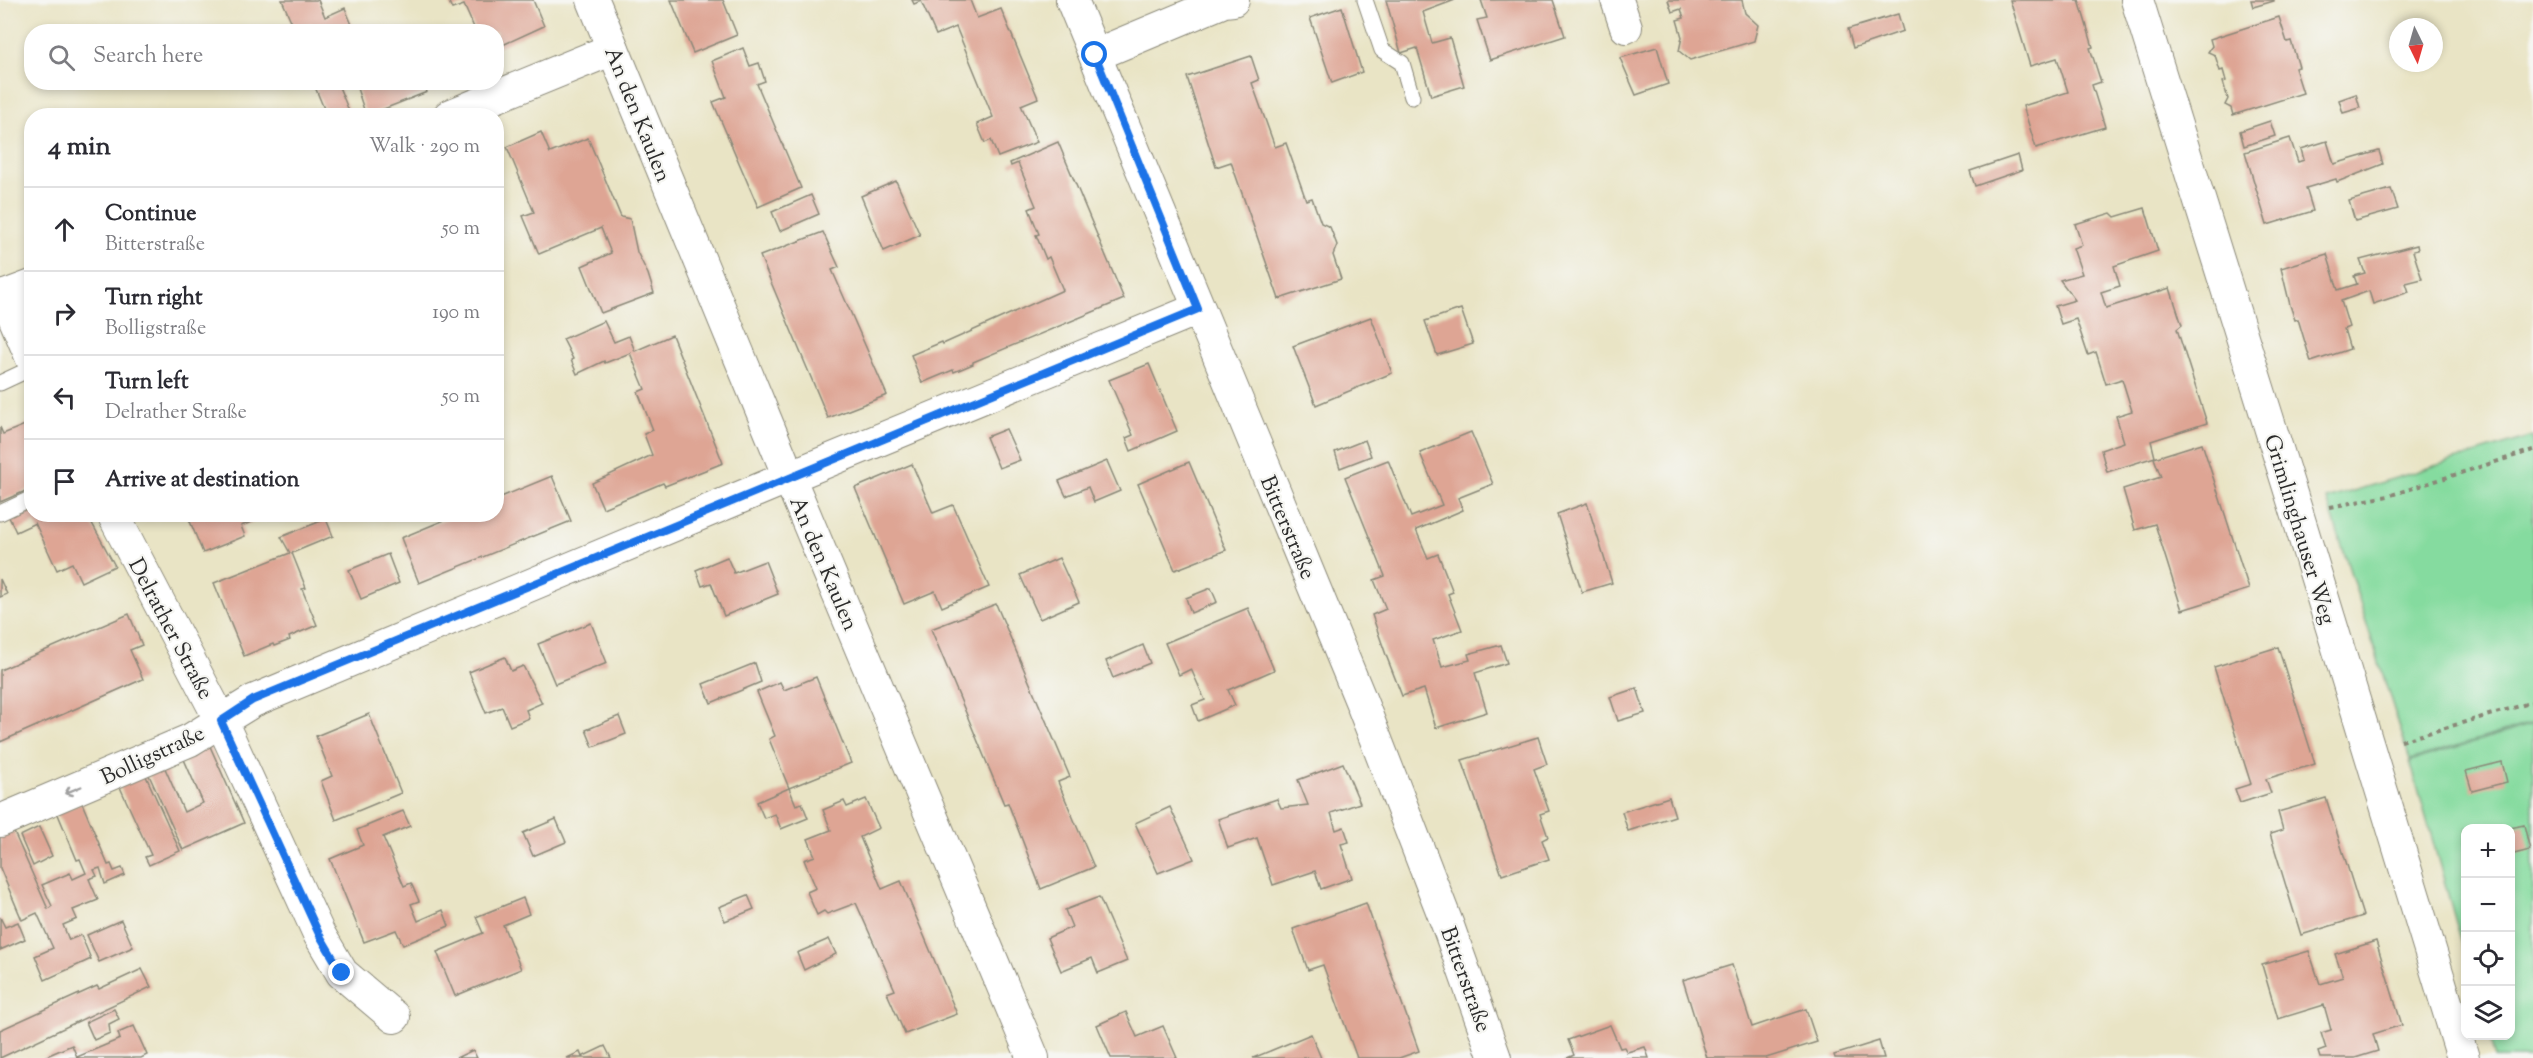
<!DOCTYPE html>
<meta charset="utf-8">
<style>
:root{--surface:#fff;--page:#f2f2f3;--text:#2b2b33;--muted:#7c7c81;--line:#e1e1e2}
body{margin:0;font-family:"Sorts Mill Goudy",serif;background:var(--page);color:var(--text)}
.controls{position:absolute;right:18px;bottom:18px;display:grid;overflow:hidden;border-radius:12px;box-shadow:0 3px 9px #0003}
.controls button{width:54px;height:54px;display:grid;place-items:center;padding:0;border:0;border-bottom:2px solid var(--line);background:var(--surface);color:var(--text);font:30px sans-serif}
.compass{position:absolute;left:2389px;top:18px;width:54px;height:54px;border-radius:50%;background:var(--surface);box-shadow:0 3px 9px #0003;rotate:175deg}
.stop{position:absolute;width:18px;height:18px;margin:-14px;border:4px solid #1a73e8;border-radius:50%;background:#fff}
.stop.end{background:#1a73e8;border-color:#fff;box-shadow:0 2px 6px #0008}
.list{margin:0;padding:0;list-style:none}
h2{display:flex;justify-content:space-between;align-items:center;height:78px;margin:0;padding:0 24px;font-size:26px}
h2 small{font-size:20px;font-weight:400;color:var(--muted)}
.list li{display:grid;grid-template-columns:39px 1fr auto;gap:18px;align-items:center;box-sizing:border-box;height:84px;padding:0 24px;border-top:2px solid var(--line)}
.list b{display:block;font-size:22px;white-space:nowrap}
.list p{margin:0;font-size:20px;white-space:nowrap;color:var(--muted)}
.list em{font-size:20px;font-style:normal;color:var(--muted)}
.icon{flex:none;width:33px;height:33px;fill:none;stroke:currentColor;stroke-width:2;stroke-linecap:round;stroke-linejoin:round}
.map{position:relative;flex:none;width:2533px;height:1058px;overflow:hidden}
.search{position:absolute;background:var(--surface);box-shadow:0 3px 9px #0003;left:24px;top:24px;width:480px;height:66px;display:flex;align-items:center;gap:15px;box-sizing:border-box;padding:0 21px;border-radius:24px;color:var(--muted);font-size:22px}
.panel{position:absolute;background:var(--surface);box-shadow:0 3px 9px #0003;left:24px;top:108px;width:480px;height:414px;border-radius:24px}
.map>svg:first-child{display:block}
</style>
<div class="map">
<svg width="2533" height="1058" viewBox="0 0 2533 1058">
<rect width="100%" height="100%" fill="#f6f6f2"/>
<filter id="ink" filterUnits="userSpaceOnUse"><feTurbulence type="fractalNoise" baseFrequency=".0167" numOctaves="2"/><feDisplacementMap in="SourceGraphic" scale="12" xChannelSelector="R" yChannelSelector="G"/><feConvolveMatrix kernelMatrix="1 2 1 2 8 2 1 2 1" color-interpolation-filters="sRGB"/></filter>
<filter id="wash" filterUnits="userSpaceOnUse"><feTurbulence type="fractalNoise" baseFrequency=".008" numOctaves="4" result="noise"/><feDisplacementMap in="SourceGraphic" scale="24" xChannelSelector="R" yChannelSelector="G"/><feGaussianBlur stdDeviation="1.35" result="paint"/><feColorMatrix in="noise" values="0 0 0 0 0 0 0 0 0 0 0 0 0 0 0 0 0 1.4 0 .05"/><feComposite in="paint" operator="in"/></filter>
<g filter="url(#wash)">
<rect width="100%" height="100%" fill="#e9e4c5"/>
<g fill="#85db9f" stroke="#588365" stroke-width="1.5">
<path d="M2533,436V723L2410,760L2327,499Z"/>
<path d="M2533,724V1058H2495L2489,1036H2510V828H2466L2465,954L2410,761Z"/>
</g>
<g id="blocks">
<g fill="#dea594">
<path d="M282,0H318L325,17L345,8L355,32H315L311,23L295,30Z"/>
<path d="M448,0H533L544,26L496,48V32H476L464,5L452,9Z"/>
<path d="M671,0H723L737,35L693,53Z"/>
<path d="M912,0H970L977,18L1001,9L1038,98L1021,105L1037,142L998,157L991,140L985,143L977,124L993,117L956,27L936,35L921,1L914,4Z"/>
<path d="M1386,0H1455L1423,12L1432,43L1450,38L1464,86L1431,96L1417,48L1401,53Z"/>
<path d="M1481,0H1553L1565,36L1490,60L1477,20L1487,18Z"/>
<path d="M1668,0H1742L1745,13L1758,25L1754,41L1690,60L1679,51L1682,37L1677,20L1684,18L1681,9L1672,12Z"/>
<path d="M2010,0H2079L2093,47L2090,48L2101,82L2092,85L2105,127L2036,148L2023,106L2068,92L2057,58L2030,66Z"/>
<path d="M2251,0H2274V1L2253,7Z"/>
<path d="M1342,7L1362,72L1332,83L1310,18Z"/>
<path d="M1898,14L1903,31L1853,48L1848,29Z"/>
<path d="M2279,17L2287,42L2291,41L2299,67L2295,68L2303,93L2233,115L2231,108L2225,105L2228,99L2223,82L2226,81L2223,70L2220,71L2215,55L2208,52L2212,46L2210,39Z"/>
<path d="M1657,47L1668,84L1636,95L1620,58Z"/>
<path d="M743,48L750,66L759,63L765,81L757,84L801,188L758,207L713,102L726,97L712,61Z"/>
<path d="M1251,56L1259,80L1252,83L1275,147L1286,143L1306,200L1312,198L1321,223L1330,227L1337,245L1333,255L1341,279L1279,299L1231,162L1216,167L1187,77Z"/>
<path d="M313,82H337L349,111L338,116H327Z"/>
<path d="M355,82H423L427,92L366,116Z"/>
<path d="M2356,94L2360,108L2343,113L2339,100Z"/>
<path d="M2270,121L2275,136L2244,146L2240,131Z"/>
<path d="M541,132L550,153L588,138L621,217L630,219L637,252L648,274L654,293L601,313L582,266L611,253L601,228L539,254L523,216L534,212L507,147Z"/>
<path d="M2290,138L2298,162L2304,160L2301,149L2327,141L2334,164L2379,151L2383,164L2337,182L2336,179L2306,188L2313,211L2267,225L2245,152Z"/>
<path d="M1058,142L1124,299L973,362V364L954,372L953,370L922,383L911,355L942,342L943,344L1063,290L1049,257L1046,259L1036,235L1039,234L1029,209L1036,206L1018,163L1011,166L1010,163Z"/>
<path d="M2018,155L2022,170L1975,186L1970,171Z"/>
<path d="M896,181L920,235L884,251L861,196Z"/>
<path d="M2391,189L2398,209L2355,221L2349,201Z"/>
<path d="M811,195L819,214L780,231L772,212Z"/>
<path d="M2145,208L2158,251L2114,266L2120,286L2101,292L2106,308L2170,288L2182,325L2177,329L2207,423L2151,441L2155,457L2107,472L2101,450L2124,442L2116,416L2132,411L2122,379L2106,384L2096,352L2088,355L2076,319L2061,324L2055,306L2075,300L2060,280L2082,274L2073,248L2082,245L2075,224L2111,213L2115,217Z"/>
<path d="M823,232L839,267L832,270L887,395L828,418L760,256Z"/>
<path d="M2417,245L2418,250L2413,251L2422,279L2406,283L2409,292L2373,304L2369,291L2341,301L2349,327L2344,329L2350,349L2311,362L2298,319L2295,320L2290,305L2281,268L2327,254L2338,290L2357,284L2354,276L2365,273L2360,260Z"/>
<path d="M1461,309L1473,344L1437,355L1425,321Z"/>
<path d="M1371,317L1392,373L1316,405L1293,346Z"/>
<path d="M604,321L614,342L629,336L635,351L672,335L723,463L665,486L663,483L603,508L592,483L652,455L644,434L653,430L638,392L645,389L630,353L605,363L604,361L577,374L571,360L573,359L563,339Z"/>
<path d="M1149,364L1177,431L1131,451L1126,438L1133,435L1109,380Z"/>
<path d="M32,422V493L30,489L0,502V427L3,434Z"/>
<path d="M1006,429L1020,460L999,468L986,437Z"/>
<path d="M1471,432L1493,484L1458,498L1463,510L1416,530L1428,558L1438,554L1453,592L1448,594L1462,630L1433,640L1442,667L1470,660L1468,654L1501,645L1507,663L1475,673L1487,712L1436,728L1424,689L1402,696L1386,655L1372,615L1386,609L1374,580L1385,576L1345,477L1388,460L1411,517L1442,505L1420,453Z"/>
<path d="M1365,440L1371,456L1340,468L1335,452Z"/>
<path d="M2202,443L2249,589L2182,610L2155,524L2135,530L2123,489L2161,477L2154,458Z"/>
<path d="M1107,461L1120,491L1094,502L1088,487L1066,496L1059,481Z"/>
<path d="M1189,462L1226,550L1175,570L1138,484Z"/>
<path d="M912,464L933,513L953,505L989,587L942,607L935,591L904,604L855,488Z"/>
<path d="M552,476L571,521L419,583L401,538L459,514H496V499Z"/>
<path d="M1587,503L1612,583L1582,592L1557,514Z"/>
<path d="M27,505L32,514H87L115,566L81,582L72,563L57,570L35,523L16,532L7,513Z"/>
<path d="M187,514H270V515L241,526L245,536L203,553Z"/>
<path d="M326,519L333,536L292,553L306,588L302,589L317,625L289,637L290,640L274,646L273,644L244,656L214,583L290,553L281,537Z"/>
<path d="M388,554L399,583L361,599L349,570Z"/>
<path d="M727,557L734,573L765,561L778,594L724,616L711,583L702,586L696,570Z"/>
<path d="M1059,558L1079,602L1040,619L1020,575Z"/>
<path d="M0,579L7,594L0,597Z"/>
<path d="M1211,588L1217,602L1191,613L1186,598Z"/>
<path d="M996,604L1070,777L1058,782L1094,867L1041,889L1008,803L1004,804L931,629Z"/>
<path d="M1248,608L1274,670L1228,690L1235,705L1198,721L1192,705L1205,700L1191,669L1179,675L1165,643Z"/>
<path d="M129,614L142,645L130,650L143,679L0,742V670Z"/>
<path d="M591,623L607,663L555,684L538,644Z"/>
<path d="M1143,645L1150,663L1113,678L1106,661Z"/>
<path d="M2278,647L2315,764L2266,779L2271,793L2240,803L2235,789L2251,784L2214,667Z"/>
<path d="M505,657L511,671L523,666L542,703L526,710L529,718L510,726L502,707L486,713L469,672Z"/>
<path d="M755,663L761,682L711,703L703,684Z"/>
<path d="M816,677L851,763L789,788L769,739L775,736L757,692L780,682L784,690Z"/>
<path d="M1637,688L1645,713L1618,721L1610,697Z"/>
<path d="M369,714L401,793L336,820L321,781L332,776L316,736Z"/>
<path d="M619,716L626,734L593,747L586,730Z"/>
<path d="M1538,737L1547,764L1534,769L1549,811L1540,814L1548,837L1542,840L1549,859L1502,875L1462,760Z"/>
<path d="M209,744L244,823L183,850L148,773L164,766L184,812L203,803L183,757Z"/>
<path d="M2502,762L2507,782L2472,791L2466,771Z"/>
<path d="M1343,763L1360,803L1331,813L1336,830L1344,827L1349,842L1341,844L1352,878L1321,889L1315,871L1273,885L1257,838L1228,848L1218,819L1277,799L1281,808L1308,805L1298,780Z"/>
<path d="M145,774L180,851L149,865L145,857L151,855L119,785Z"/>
<path d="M789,788L796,805L802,803L808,818L781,829L775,814L764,818L757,802Z"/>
<path d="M1669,797L1675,816L1628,831L1622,812Z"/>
<path d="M2326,798L2363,916L2301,935L2270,834L2283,830L2278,812Z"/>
<path d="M866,799L879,828L860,837L882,889L901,881L957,1014L905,1034L887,993L895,990L856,903L827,914L824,911L817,915L807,892L816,888L804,860L815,856L808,839L831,830L823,810L844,801L847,807Z"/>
<path d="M82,803L108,865L111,864L114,871L122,868L125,875L105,884L100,868L94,870L97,876L89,879L98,900L73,910L77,919L63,925L69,940L81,935L91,959L45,980L35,956L53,948L37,913L22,920L0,868V836L13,830L48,909L52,906L42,885L70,873L73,879L86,873L80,859L77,860L57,812Z"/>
<path d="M1170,807L1194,859L1158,873L1135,823Z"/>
<path d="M403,811L410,826L383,837L404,886L411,883L419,901L411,904L418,921L443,910L449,926L403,945L396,930L364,942L330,859L363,845L357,830Z"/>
<path d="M556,819L566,842L533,856L523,833Z"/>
<path d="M2524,825L2530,850L2510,855V828Z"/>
<path d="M39,827L52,856L33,866L20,836Z"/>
<path d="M748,895L754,909L725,921L719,907Z"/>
<path d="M1099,897L1127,961L1098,973L1092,958L1061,971L1047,938L1072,927L1065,910Z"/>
<path d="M523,898L529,914L503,925L521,969L455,996L437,952L483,933L476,917Z"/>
<path d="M1366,903L1419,1051L1399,1058H1357L1323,965L1308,970L1293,929Z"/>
<path d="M0,917L5,927L18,922L25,939L0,950Z"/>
<path d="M121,920L133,947L99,962L87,935Z"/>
<path d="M829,939L836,954L804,970L797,953Z"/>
<path d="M2376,941L2402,1025L2373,1034L2378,1051L2355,1058H2320L2318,1052L2326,1049L2321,1033L2331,1030L2324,1005L2278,1019L2262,965L2309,951L2320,984L2343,977L2335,954Z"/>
<path d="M1732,965L1752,1027L1806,1009L1817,1042L1766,1058H1707L1683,980Z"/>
<path d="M142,969L151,987L0,1058V1030L97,986L99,989Z"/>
<path d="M114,1009L119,1019L109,1024L110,1033L94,1040L86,1022Z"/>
<path d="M1126,1012L1137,1037L1163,1026L1177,1058H1111L1097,1025Z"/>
<path d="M1610,1025L1620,1048L1624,1047L1627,1052L1645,1047L1649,1058H1567L1574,1055L1568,1040Z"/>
<path d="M134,1026L147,1055L141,1058H42L72,1045L77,1057L120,1039L118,1033Z"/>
<path d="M1311,1034L1321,1058H1253Z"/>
<path d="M1879,1041L1884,1058H1835L1834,1055Z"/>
<path d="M605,1046L611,1058H567L580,1052L582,1057Z"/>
<path d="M473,1050L477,1058H456Z"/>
</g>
</g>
</g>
<g filter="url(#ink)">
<use href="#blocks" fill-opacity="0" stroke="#8a8878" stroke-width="1.5"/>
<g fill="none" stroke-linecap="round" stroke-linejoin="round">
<defs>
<g id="service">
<path d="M1365,0L1382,50L1402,63L1412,97"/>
<path d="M0,383L32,368"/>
<path d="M0,513L32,498"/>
</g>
<g id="minor">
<path d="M593,0L789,477L1033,1058"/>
<path d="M1072,0L1361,701L1448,926L1495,1058"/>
<path d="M1617,0L1626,27"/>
<path d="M2137,0L2297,513L2463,1058"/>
<path d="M1095,55L1224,1L1233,0"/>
<path d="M449,116L613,49"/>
<path d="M5,296L32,359"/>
<path d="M0,298L32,286"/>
<path d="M113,514L221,721L319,934L342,973L394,1017"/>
<path d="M0,821L190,740L253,701L789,477L1198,309"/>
</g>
</defs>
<use href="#service" stroke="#8a8878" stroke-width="17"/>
<use href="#minor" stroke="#8a8878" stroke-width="34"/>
<g stroke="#8a8878" stroke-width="4" stroke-dasharray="4.5 4.5" stroke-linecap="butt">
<path d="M2330,507L2388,496L2533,450"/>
<path d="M2401,741L2533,702"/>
</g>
<use href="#service" stroke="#fff" stroke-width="15"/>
<use href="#minor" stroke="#fff" stroke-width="32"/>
</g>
<defs><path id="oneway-shaft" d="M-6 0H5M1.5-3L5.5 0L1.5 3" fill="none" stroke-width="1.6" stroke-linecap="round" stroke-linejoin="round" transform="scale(1.5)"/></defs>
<use stroke="#a0a0a0" href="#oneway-shaft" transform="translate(73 790) rotate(157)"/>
</g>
<g fill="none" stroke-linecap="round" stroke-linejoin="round" filter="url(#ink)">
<path stroke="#1a73e8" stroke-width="8" d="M342,973L319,934L221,721L253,700L1198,309L1095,55"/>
</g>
<g text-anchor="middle" stroke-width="4.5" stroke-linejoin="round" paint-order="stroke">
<g font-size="22" fill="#2b2b2b" stroke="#f6f6f2">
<text transform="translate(639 114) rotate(68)" y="8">An den Kaulen</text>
<text transform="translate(1289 527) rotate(67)" y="8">Bitterstraße</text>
<text transform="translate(2301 529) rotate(73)" y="8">Grimlinghauser Weg</text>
<text transform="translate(825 563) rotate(67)" y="8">An den Kaulen</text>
<text transform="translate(172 628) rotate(62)" y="8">Delrather Straße</text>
<text transform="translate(152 754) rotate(-25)" y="8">Bolligstraße</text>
<text transform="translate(1467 979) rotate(70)" y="8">Bitterstraße</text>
</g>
</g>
</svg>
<div class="controls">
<button>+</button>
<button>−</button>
<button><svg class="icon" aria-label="locate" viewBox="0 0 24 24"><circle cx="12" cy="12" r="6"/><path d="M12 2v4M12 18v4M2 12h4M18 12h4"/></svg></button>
<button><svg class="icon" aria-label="layers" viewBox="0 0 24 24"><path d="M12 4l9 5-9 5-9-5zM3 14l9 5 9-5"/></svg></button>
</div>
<svg class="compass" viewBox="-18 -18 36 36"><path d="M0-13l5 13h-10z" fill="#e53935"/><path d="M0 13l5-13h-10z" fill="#7c7c81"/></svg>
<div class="stop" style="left:1095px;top:55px"></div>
<div class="stop end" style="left:342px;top:973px"></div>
<div class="search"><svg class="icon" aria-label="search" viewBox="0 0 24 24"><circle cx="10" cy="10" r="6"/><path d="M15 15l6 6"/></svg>Search here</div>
<section class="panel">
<h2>4 min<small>Walk · 290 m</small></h2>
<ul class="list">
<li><svg class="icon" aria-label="ahead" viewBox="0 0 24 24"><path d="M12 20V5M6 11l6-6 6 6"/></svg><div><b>Continue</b><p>Bitterstraße</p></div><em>50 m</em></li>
<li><svg class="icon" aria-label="right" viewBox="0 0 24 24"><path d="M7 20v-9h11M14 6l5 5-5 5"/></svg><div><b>Turn right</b><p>Bolligstraße</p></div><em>190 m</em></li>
<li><svg class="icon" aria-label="left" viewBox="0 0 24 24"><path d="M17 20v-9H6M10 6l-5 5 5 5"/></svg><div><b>Turn left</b><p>Delrather Straße</p></div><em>50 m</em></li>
<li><svg class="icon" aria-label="arrive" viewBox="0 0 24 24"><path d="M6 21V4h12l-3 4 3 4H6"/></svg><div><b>Arrive at destination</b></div></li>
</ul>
</section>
</div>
